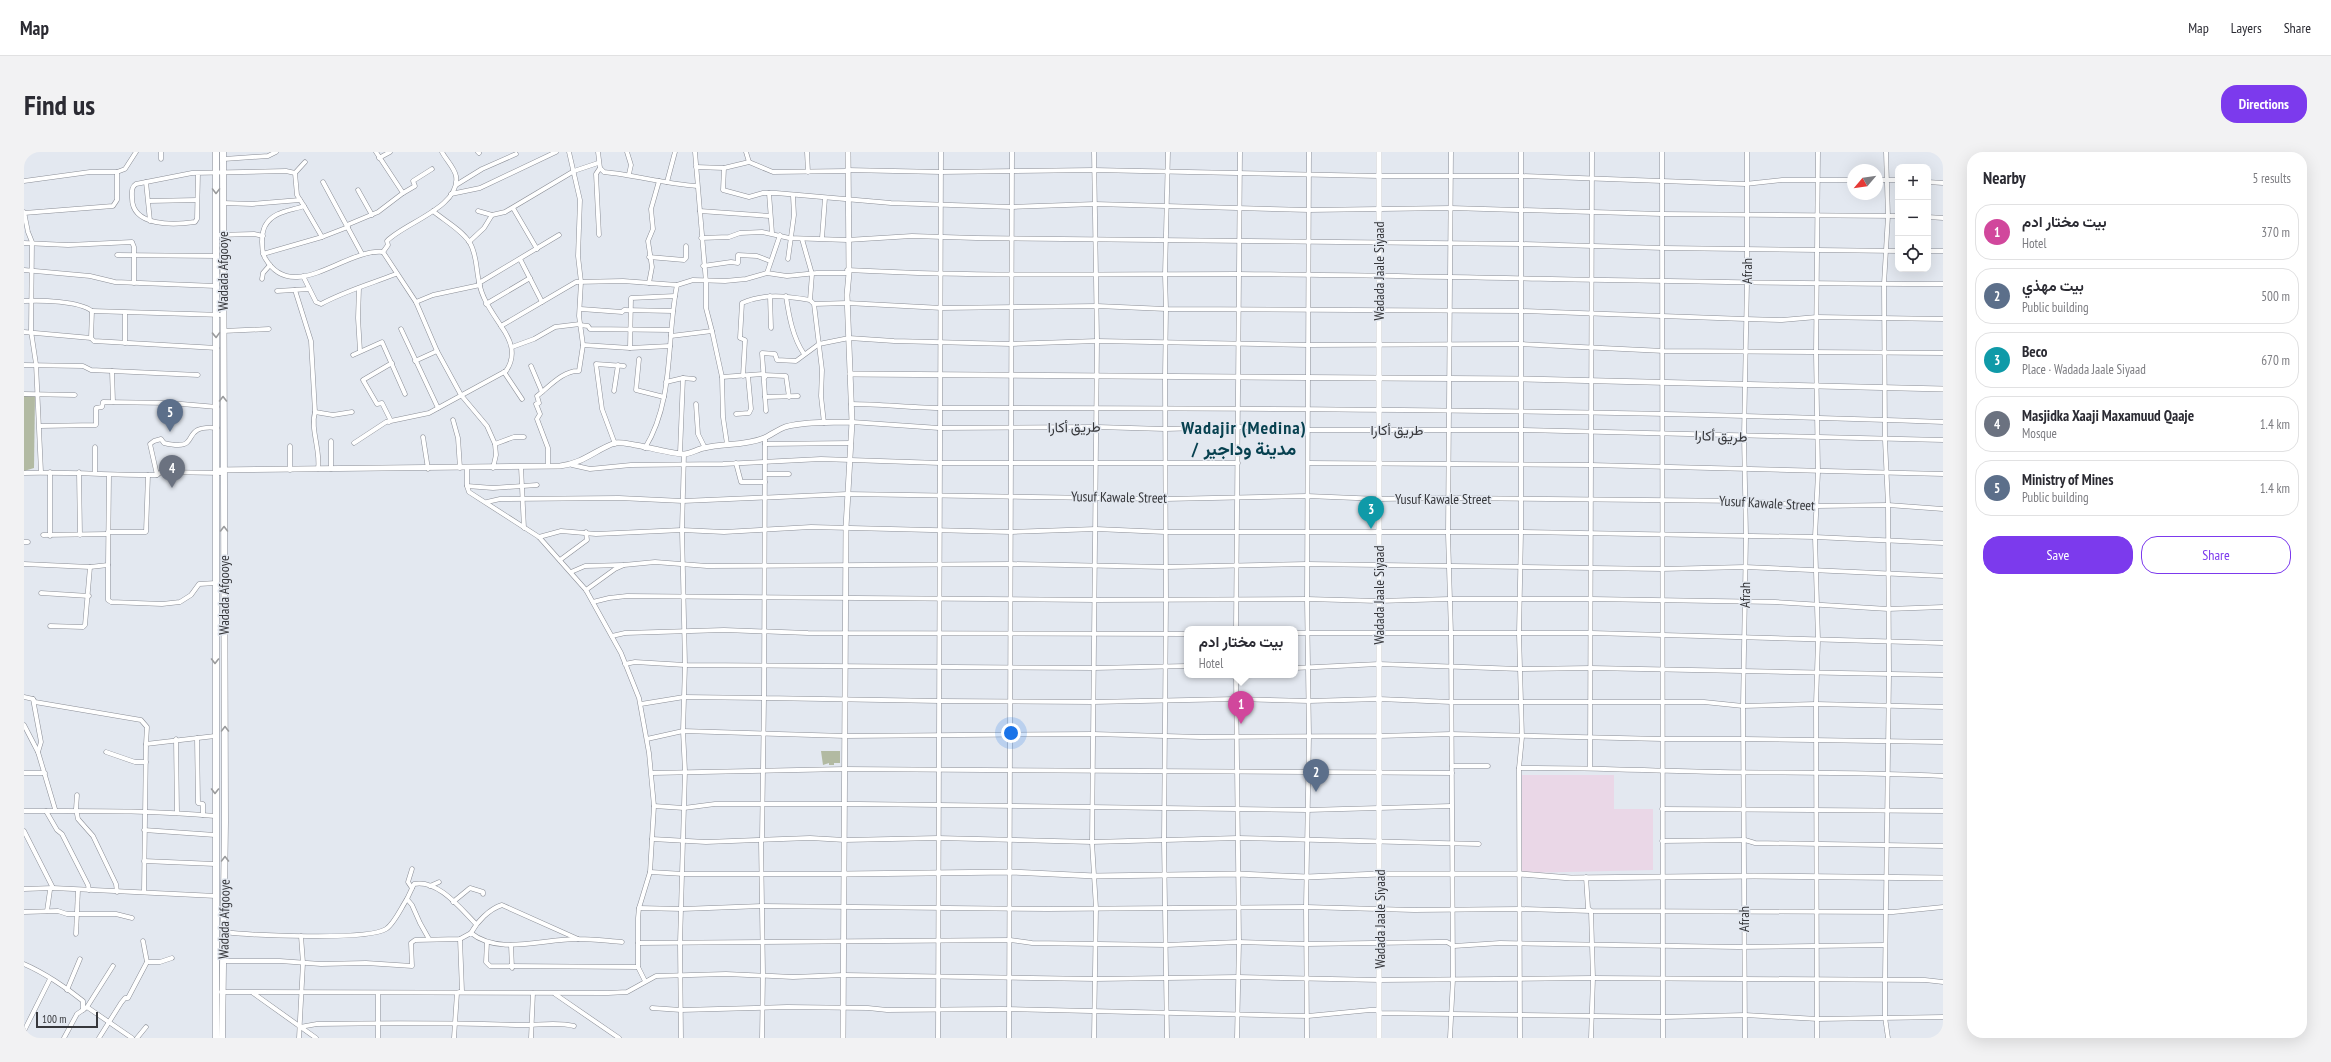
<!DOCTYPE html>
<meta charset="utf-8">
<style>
:root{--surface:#fff;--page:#f2f2f3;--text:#2b2b33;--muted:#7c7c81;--line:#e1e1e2;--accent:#7c3aed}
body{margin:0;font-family:"PT Sans Narrow",Vazirmatn,sans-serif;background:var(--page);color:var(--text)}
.controls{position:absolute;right:12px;top:12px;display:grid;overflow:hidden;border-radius:8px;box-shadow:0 4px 16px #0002}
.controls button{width:36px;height:36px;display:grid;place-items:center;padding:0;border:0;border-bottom:1px solid var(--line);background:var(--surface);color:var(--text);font:20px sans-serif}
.compass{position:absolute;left:1823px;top:12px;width:36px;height:36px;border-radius:50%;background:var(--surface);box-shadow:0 4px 16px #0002;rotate:241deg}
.scale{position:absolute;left:12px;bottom:10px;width:62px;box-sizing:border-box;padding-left:4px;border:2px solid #36373b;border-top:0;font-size:11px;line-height:14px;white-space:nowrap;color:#36373b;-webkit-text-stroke:3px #e3e8f0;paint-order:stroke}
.you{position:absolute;left:987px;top:581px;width:14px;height:14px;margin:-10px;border:3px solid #fff;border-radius:50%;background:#1a73e8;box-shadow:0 0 0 6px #1a73e833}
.badge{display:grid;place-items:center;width:26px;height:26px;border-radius:50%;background:var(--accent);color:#fff;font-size:13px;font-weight:700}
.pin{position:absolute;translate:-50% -33px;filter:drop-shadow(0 1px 2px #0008)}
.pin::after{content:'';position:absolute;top:21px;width:14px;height:12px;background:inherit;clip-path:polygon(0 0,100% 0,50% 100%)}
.popup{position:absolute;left:1160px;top:474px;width:114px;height:52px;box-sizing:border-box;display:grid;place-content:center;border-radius:8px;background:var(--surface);filter:drop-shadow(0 1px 3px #0005);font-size:13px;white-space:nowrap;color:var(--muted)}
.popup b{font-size:15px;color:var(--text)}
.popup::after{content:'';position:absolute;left:50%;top:100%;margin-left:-8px;border:8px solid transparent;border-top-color:var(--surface)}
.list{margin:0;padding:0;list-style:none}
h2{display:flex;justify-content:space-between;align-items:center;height:52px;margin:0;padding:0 16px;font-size:17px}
h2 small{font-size:13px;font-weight:400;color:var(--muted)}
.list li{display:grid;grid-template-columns:26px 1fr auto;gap:12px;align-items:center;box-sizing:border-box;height:56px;margin:0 8px 8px;padding:0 8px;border:1px solid var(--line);border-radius:16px}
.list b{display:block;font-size:15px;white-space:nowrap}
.list p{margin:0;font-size:13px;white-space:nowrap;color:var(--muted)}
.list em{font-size:13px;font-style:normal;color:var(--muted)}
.actions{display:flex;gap:8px;padding:12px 16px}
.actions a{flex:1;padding:9px 0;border:1px solid var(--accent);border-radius:16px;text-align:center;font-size:14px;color:var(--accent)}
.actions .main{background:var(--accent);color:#fff}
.icon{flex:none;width:22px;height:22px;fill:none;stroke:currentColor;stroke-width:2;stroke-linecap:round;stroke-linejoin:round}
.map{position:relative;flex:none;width:1919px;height:886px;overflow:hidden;border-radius:16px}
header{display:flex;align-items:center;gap:24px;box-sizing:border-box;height:56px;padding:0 20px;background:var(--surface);border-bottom:1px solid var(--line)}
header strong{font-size:19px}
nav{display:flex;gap:22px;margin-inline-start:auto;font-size:14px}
.intro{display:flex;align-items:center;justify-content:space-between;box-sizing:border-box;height:96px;padding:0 24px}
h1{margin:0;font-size:28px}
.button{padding:10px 18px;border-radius:16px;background:var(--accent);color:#fff;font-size:14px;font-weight:700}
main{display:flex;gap:24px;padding:0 24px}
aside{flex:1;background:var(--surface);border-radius:16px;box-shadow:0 4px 16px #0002}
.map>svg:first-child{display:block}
</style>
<header>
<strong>Map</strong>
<nav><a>Map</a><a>Layers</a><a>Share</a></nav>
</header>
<div class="intro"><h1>Find us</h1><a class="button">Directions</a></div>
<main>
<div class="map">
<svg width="1919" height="886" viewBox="0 0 1919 886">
<rect width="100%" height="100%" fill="#e3e8f0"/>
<path fill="#ead7e7" d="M1498,623H1590V657H1629V718L1497,721Z"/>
<g fill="#b2baa2">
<path d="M11,243L10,316L0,319V244Z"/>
<path d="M797,599H816V611H810V613H805V611L799,613Z"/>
</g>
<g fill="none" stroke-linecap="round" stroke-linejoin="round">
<defs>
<g id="minor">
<path d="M137,0V7"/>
<path d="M454,0L455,1"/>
<path d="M574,0L576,16L572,22L575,83"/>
<path d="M603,0L607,13L605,22"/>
<path d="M671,0L682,130V156L688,179"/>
<path d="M722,0L725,10"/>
<path d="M783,0L784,20"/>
<path d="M1070,0L1073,189L1068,690L1072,756L1070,886"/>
<path d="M1638,0L1639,886"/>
<path d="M1862,0L1864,64L1860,132L1861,288L1864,353L1865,522L1861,827V865L1864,886"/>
<path d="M355,6L366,0"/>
<path d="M200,7L244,4L252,0"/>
<path d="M281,10L271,21L273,43L280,54C266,59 249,59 241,74C237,82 237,98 241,106C269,154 321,96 359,100"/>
<path d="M672,15L700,16L725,10L749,20L823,19"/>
<path d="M576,16L580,20C611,23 641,32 673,34"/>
<path d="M700,16L699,38L725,45L739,41H752L867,51L988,55L1071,52L1285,58L1427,56L1638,62L1874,64"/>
<path d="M823,18L917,20L1070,18L1355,24H1497L1721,32L1758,28H1829"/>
<path d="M174,21L173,67L171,70C150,73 108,75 108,46C108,40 107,35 112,32L168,21L262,19L271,21"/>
<path d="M1853,28H1874"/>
<path d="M0,29L66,20H93L101,17L112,0"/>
<path d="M122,30L126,69"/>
<path d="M299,30L338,102"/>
<path d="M643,30L651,0"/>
<path d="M1904,30L1919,31"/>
<path d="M432,33L458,17L492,2"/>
<path d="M334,38L348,63"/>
<path d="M379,41L391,34L389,29L408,17"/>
<path d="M745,41L748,81"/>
<path d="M427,42L456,36L532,0"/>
<path d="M125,49L173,48"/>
<path d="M199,51L228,52L276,48"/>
<path d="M280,54L298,85L324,75"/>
<path d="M489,56L513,97"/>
<path d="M409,59C421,69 438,78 446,91C453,103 452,117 455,130C458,147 468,160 477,174"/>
<path d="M454,59L468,63L481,60L550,19L574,11"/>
<path d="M676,59L746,64"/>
<path d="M0,60L4,80L8,90L7,179L12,212L17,320"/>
<path d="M0,61L89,54L93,48V20"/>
<path d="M1904,65L1919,66"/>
<path d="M323,73L354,60L379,41L352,0"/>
<path d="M192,83L230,82L239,84"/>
<path d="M677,86L705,85L716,81L738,80L765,86L823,88L888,84L952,86L1497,92L1640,96L1874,99"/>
<path d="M798,86L801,46"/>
<path d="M778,87L788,122L786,148L790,152L798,218L797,244L800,271"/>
<path d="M445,90L460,76L468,63"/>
<path d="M0,91L44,93L108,90L110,95V131"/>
<path d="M1904,99H1919"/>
<path d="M359,100L392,150L413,199L437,243L463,274L471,292L472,303L469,316"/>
<path d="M359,100L364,93L363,89C380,71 437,55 432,24C430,15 422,8 418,0"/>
<path d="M239,102L298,85"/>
<path d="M93,103L193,104"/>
<path d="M625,105L660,108L662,106V94"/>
<path d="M496,107L518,150"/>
<path d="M764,107L770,63L769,44"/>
<path d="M679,114L707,110L714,111V103L733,104L746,109"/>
<path d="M0,118L66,124L91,130L192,134"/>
<path d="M823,118C953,125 1084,122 1214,122C1449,124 1684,132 1919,132"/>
<path d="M743,121L756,83"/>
<path d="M279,124L292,150L297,152C321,139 346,132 372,122"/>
<path d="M238,127L239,121L246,113"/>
<path d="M455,131L535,83"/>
<path d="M625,131L628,115L624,89L629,77L627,57L635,29"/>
<path d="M335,136L334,166L336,199"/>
<path d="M271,138L287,189L291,260C286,277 297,299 294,317"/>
<path d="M253,139L285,137"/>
<path d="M746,144L747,176"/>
<path d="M762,144C765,165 769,186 780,202"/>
<path d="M0,149C17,148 55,149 68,159L67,186L70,189L193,196"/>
<path d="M392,150L409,143L456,133"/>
<path d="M462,152L506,126"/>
<path d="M790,152L823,151L918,156L1073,154L1142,157L1497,159L1721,167L1758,168L1793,165L1919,167"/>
<path d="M557,157L598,160L600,158L649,159"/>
<path d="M68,159L199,163"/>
<path d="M101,161V191"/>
<path d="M556,173L564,174L566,177L647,178"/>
<path d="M377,177L414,256"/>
<path d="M199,179L245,177"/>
<path d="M0,180L67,186"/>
<path d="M647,184L688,179L698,225L699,265L703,292"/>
<path d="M559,193L606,196L646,194"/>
<path d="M488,195L510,187L531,175L556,172"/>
<path d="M606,196L607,146L651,144"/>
<path d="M329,203L358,190L381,242"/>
<path d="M615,207L612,238L640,245"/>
<path d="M391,209L413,199"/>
<path d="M0,213L59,214L67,218L174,223"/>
<path d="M507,214L518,240"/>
<path d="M88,219L89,250"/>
<path d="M480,220L498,247"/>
<path d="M719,224L721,188L716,186L718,151C741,141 762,144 786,148"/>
<path d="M698,225L739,222"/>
<path d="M741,225L740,223L762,224L765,245"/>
<path d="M642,230L659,226L670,227"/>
<path d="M590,239L594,213"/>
<path d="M0,242L51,243"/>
<path d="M741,245L774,244"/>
<path d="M672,252L674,282L681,296"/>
<path d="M827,252C858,252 889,256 920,256C1253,256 1586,258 1919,270"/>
<path d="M742,259L738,201L751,202L753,208L772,209L795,192L825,186L870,189L987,192L1073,189L1284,193L1497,192L1640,199L1919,201"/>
<path d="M291,260L309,263L328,260"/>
<path d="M712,262L725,261L727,257L724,224"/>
<path d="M429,268L434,286L436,316"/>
<path d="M365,270L366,267L358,251L353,252L339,228L368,211"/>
<path d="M828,270L915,276L1073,275L1141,277L1215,275L1284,278H1497L1919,288"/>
<path d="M16,274L72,273V256L78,255L79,250L146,251L193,255"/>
<path d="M399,285L404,317"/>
<path d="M741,286L740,546L916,549L1069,550L1212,547L1285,549L1355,547L1427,550H1680L1719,554L1792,552L1919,555"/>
<path d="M307,289V317"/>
<path d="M330,291L362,270L405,261L482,219C493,203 487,188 477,174L552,130L599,129L653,133"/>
<path d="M471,292L490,285H500"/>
<path d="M591,292L578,257L572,212L600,214"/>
<path d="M741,292L827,291"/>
<path d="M71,295V321"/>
<path d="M621,296C651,247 642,187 653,133L669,128L701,129L722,127L743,121L763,124L793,121H825"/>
<path d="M656,301L659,226"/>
<path d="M712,311L717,330H741"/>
<path d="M1284,311L1567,313L1919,322"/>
<path d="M524,313V296L513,267L516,262L512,252L515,251L513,244C524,236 539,218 555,219L559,193L555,164L557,130L554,104L556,48L545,0"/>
<path d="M548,313L566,317L607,313L699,312L797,307L916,311H1214"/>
<path d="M497,315L500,376"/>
<path d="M443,316V334L445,340L515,385L562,438L597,501L615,546L625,601L630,654L626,720L615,756L614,766V815L621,829"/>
<path d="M266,318V294"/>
<path d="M55,320L56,383"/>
<path d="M0,321C45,320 89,323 133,323L137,320L199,321"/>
<path d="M742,322H765"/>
<path d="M133,323L126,292L130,289L137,287L140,291C181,301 152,272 193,276"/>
<path d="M443,334L469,336L513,333"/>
<path d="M463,350L476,347L595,346L659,349L823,342L1141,347L1283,344L1356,347L1425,346L1721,349L1793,354L1864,353L1919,357"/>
<path d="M84,380H122L124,323"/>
<path d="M19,383L84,382"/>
<path d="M26,384V320"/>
<path d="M515,385L537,379L572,382L658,378L700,380L787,375L987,380L1072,377L1141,380H1497L1791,385L1919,391"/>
<path d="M0,390H4"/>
<path d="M536,408L563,388L562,380"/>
<path d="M0,412L66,415L84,413L85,323"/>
<path d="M84,413V448L87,450L138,452L156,450L167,443L175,432L192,431"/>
<path d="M547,420L561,414L599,413"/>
<path d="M562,438L591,417L600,413L631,410L683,414L987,412L1142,415L1283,412L1637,417L1721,415L1919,424"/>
<path d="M17,441L65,444"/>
<path d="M569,450L585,446L603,444L1071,448L1283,447L1354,449L1426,447H1568L1751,450L1864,457L1919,455"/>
<path d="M26,474L59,475L61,473L66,415"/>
<path d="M1212,477L1216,0"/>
<path d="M1271,481H1568L1919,491"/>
<path d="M588,484L601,481L700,478L784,481L1163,482"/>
<path d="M601,512L611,510L661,513L1070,516L1163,514"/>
<path d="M1271,516L1355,512L1496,517L1567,516L1919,523"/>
<path d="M1212,523L1215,790L1213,886"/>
<path d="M0,545L9,547L17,590L14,600L31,657"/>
<path d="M9,547L11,550L117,568L123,575L122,592"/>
<path d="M617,552L660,545L740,546L738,688"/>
<path d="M0,573L14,600"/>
<path d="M173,586L174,651L179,652V663"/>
<path d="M152,587L153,661"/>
<path d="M623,587L659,579L822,584L1069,582L1177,585L1355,584L1427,582L1638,587H1720L1919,590"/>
<path d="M82,600L111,610H122"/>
<path d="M1428,614H1464"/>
<path d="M1566,615L1568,0"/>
<path d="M1495,616C1562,615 1628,619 1695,620C1770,621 1844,620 1919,624"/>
<path d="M0,621H21"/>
<path d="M628,621L821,617L1428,621"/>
<path d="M53,643L52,657L54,667L69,684L92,732L93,740"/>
<path d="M630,654L660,656L691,652H836L1283,658L1427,654"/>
<path d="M1638,657L1919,659"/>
<path d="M0,659C63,659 128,658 191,664"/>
<path d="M22,659L33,678L38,682L64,733L65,738"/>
<path d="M120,678L191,683"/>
<path d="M0,679L29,736"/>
<path d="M628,687L682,690L786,686L821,688L914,686L1068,690L1214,686L1455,692"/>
<path d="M737,689L739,822"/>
<path d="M1638,689L1721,688L1731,691L1919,694"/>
<path d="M120,709L191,712"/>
<path d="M388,717L384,730L388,736"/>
<path d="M626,720L660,722H820"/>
<path d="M1562,725L1564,756L1567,759L1569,826L1567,886"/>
<path d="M406,734L415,730"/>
<path d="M0,737L29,736L192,744"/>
<path d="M120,740L122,592L191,584"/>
<path d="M429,750L446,736L459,740V742"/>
<path d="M615,756L658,757L738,754L1024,757L1282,755L1390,758L1496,757L1567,759L1869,760L1919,755"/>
<path d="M23,759L26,738"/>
<path d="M0,760L34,759L43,762H92L108,766"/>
<path d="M199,780C225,783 343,789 362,777C370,772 377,756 383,747"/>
<path d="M447,781C453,770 465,757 478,753L554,787"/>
<path d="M52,782L54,738"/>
<path d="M405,787L396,771L388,753L383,747L390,732C414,727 437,757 452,772"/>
<path d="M463,790L462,810L466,814L614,815"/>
<path d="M614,791L986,788L1008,791L1142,793L1215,790L1283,792L1414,790H1423L1430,794L1476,791L1714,795L1861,793"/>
<path d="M487,793L488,816"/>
<path d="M199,809H256L297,812L342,811L388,814L387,791L391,788L436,787L447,781C475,804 522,786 555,787C569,787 584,789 598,790"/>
<path d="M123,810H136L148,806"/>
<path d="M0,812C19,820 43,836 59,849V858L63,855L108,886"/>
<path d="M43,838L56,807"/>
<path d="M197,840L584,841L603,840L632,824L702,822L769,825L820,823L1071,827L1214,825L1356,828L1569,826L1901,828L1919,830"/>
<path d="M229,841L292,886"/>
<path d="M354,842V886"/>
<path d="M531,842L595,886"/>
<path d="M63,855L89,814"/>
<path d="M628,856L657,858L763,855L844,856L863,858L978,857L1284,864L1346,858H1353L1356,861L1641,865L1721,863L1794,867L1919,865"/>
<path d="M276,875L293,872C360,871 426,871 492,873C511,874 532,869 550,874"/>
<path d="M0,879L26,827"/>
<path d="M40,886L53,862L59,858"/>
<path d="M75,886L97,851L101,846H104L123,810L119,789"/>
<path d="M113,886L122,875"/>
<path d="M275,886L279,811L277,784"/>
<path d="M430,886L433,841L438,839L436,787"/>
<path d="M507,886L509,841"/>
<path d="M657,886L656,791L661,619L659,579L661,513L658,378L660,302"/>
<path d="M738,886L739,823"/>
<path d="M914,886L917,0"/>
<path d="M985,886L988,0"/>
<path d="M1143,886L1140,689L1142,448L1141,225L1142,157L1141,123L1144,0"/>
<path d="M1283,886L1282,755L1285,584L1283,447L1285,0"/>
<path d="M1426,886L1429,827L1427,482L1424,382L1427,0"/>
<path d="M1496,886L1495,616L1498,585L1495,482L1497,380V0"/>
<path d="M1721,886L1719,554L1722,384L1720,284L1723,130V0"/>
<path d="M1793,886L1792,552L1794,488L1791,385L1794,320L1792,201L1794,0"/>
</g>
<g id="tertiary">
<path d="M826,222L1497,227L1919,237"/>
<path d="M192,318L536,314C560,311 571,298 591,291C602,288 643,302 660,302C666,302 674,297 680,296C700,291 721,294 740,286C747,283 753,278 761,275C783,269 806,271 828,270"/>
<path d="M820,722L987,720L1071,724L1214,722L1283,725L1355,722H1496L1547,726L1730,724L1919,726"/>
<path d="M819,886L822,375L828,270L823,143L825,121L824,0"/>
</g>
<path id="secondary" d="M1355,0V886"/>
<g id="trunk">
<path d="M192,0V886"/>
<path d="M198,886L201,670L199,0"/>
</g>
</defs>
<use href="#minor" stroke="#8b8e96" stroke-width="5"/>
<use href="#tertiary" stroke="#8b8e96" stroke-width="6"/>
<use href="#secondary" stroke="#8b8e96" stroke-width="6"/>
<use href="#trunk" stroke="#8b8e96" stroke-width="7"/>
<use href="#minor" stroke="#fff" stroke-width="4"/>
<use href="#tertiary" stroke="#fff" stroke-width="5"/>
<use href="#secondary" stroke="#fff" stroke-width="5.5"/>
<use href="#trunk" stroke="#fff" stroke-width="6"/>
</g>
<defs><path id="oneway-chevron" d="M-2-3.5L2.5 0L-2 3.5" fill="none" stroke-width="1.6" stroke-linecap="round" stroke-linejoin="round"/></defs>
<g stroke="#9a9b9d">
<use href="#oneway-chevron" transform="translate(192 39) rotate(90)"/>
<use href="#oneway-chevron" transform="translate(192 183) rotate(88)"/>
<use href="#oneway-chevron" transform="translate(199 247) rotate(-90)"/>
<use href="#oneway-chevron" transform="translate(200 377) rotate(-90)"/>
<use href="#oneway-chevron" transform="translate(191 509) rotate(90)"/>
<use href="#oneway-chevron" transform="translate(201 577) rotate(-90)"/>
<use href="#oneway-chevron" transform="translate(191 639) rotate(90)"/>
<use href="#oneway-chevron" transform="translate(201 707) rotate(-90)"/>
</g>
<g text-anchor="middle" stroke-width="3" stroke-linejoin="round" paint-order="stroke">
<g font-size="14" fill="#36373b" stroke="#e3e8f0">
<text transform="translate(199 119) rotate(-90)" y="5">Wadada Afgooye</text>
<text transform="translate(1355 119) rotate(-90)" y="5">Wadada Jaale Siyaad</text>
<text transform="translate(1723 119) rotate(-90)" y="5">Afrah</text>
<text transform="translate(1050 275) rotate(-1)" y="5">طريق أكارا</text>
<text x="1373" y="283">طريق أكارا</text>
<text transform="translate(1697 284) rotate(2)" y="5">طريق أكارا</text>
<text transform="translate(1095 345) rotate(1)" y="5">Yusuf Kawale Street</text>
<text x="1419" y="352">Yusuf Kawale Street</text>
<text transform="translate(1743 351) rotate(3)" y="5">Yusuf Kawale Street</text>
<text transform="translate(200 443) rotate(-90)" y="5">Wadada Afgooye</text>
<text transform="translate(1355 443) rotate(-90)" y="5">Wadada Jaale Siyaad</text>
<text transform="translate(1721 443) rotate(-89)" y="5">Afrah</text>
<text transform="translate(200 767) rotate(-89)" y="5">Wadada Afgooye</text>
<text transform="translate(1356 767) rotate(-90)" y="5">Wadada Jaale Siyaad</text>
<text transform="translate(1720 767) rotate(-90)" y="5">Afrah</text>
</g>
<g font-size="18" font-weight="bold" letter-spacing="1" fill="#074150" stroke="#e3e8f0">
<text x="1220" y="282">Wadajir (Medina)<tspan x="1220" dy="21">/ مدينة وداجير</tspan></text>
</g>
</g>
</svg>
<div class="controls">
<button>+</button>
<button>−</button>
<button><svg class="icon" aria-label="locate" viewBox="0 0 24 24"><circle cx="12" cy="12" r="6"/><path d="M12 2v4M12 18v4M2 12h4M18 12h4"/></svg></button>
</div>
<svg class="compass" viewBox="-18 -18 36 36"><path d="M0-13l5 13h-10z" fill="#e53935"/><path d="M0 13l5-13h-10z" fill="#7c7c81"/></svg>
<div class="scale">100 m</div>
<div class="you"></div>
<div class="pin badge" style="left:1217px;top:572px;background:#d1479c">1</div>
<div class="popup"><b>بيت مختار ادم</b>Hotel</div>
<div class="pin badge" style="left:1292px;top:640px;background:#5c6f8a">2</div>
<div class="pin badge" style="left:1347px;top:377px;background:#0f9aa8">3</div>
<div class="pin badge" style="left:148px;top:336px;background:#6b7280">4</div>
<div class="pin badge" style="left:146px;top:280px;background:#5c6f8a">5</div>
</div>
<aside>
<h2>Nearby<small>5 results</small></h2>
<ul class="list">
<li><span class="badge" style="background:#d1479c">1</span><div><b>بيت مختار ادم</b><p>Hotel</p></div><em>370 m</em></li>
<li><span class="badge" style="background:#5c6f8a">2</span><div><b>بيت مهذي</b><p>Public building</p></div><em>500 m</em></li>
<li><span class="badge" style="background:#0f9aa8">3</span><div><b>Beco</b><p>Place · Wadada Jaale Siyaad</p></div><em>670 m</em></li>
<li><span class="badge" style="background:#6b7280">4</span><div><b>Masjidka Xaaji Maxamuud Qaaje</b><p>Mosque</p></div><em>1.4 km</em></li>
<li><span class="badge" style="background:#5c6f8a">5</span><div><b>Ministry of Mines</b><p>Public building</p></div><em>1.4 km</em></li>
</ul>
<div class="actions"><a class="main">Save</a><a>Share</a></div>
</aside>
</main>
